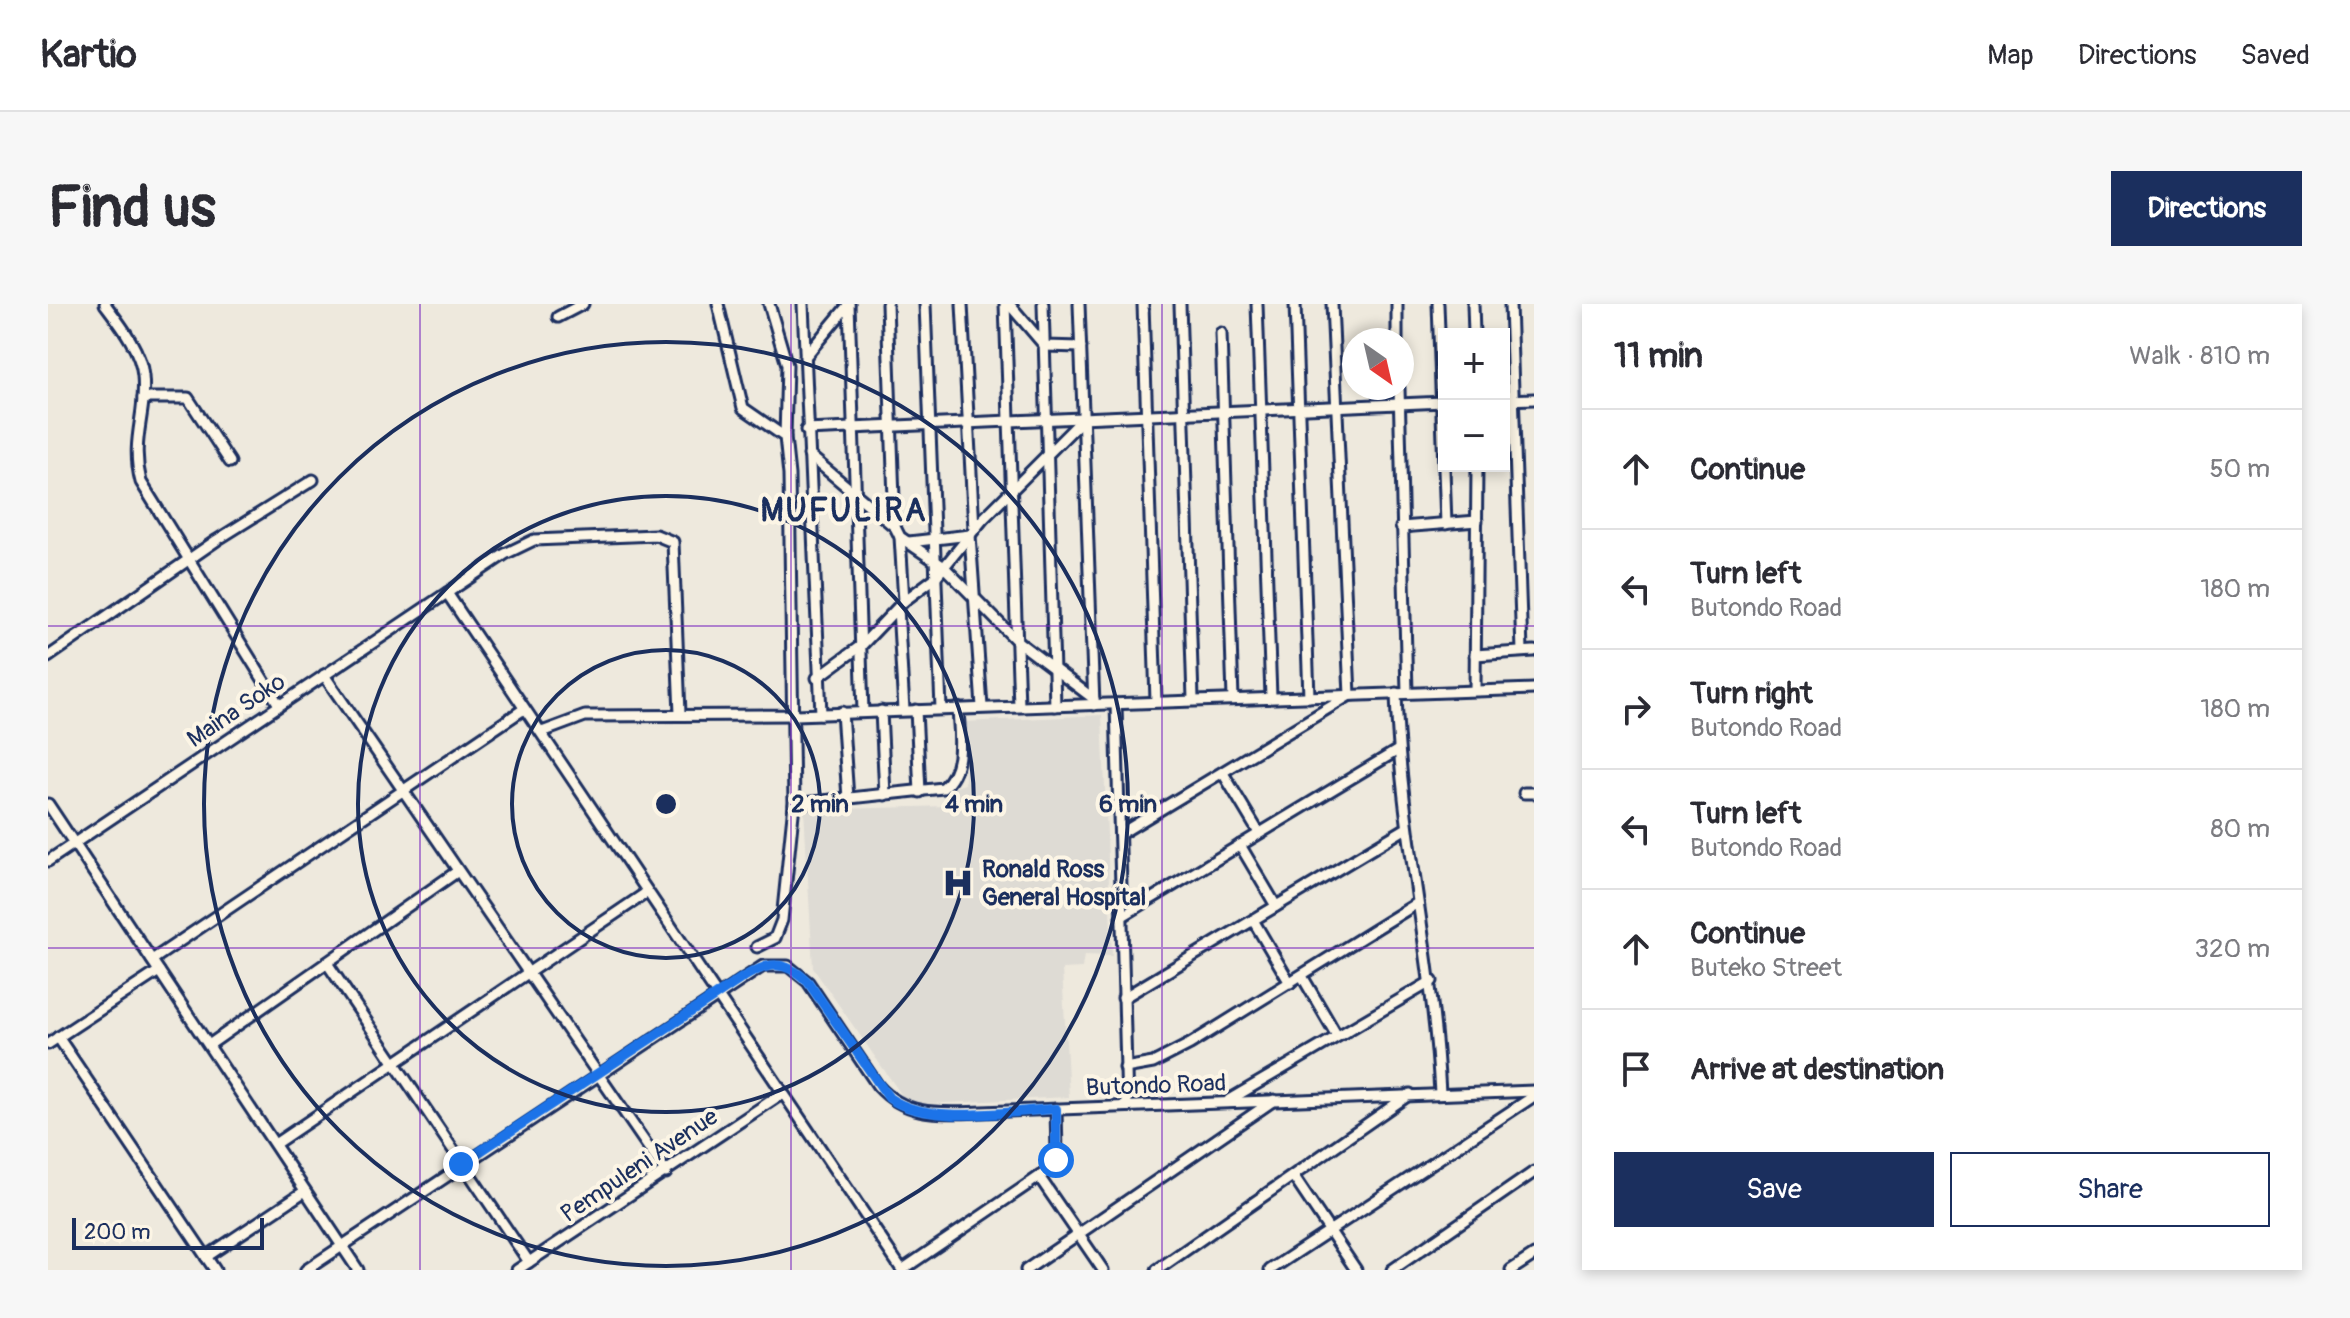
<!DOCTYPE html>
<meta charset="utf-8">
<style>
:root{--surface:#fff;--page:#f7f7f7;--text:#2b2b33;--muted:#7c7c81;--line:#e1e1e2;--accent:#1b2f5e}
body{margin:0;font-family:Pangolin,sans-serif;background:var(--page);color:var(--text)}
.controls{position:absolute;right:24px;top:24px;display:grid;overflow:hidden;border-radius:0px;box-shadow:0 4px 12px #0003}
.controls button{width:72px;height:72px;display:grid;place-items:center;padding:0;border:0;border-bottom:2px solid var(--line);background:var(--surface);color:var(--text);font:40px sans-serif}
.compass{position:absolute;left:1294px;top:24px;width:72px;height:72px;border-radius:50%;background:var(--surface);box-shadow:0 4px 12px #0003;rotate:146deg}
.scale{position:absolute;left:24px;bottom:20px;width:192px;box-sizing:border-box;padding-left:8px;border:4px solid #1b2f5e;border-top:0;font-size:22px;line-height:28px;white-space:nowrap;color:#1b2f5e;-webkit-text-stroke:6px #fcf5e5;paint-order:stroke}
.stop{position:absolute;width:24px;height:24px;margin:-18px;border:6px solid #1a73e8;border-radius:50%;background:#fff}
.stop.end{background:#1a73e8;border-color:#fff;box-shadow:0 2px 8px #0008}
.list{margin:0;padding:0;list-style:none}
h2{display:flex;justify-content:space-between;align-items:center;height:104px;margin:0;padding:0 32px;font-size:34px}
h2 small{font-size:26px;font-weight:400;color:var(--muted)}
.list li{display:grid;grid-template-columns:52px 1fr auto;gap:24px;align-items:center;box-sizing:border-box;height:120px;padding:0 32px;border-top:2px solid var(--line)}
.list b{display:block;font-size:30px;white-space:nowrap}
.list p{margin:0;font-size:26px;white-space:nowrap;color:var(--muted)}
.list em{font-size:26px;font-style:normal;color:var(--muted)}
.actions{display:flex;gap:16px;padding:24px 32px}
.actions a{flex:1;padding:18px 0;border:2px solid var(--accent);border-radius:0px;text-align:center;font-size:28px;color:var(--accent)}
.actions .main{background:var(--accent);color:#fff}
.icon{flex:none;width:44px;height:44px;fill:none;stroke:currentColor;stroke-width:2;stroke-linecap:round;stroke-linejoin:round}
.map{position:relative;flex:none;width:1486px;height:966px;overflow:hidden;border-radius:0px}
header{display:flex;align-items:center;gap:48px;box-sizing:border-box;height:112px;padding:0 40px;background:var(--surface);border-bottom:2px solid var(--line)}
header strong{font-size:38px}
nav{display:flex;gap:44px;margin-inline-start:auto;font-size:28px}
.intro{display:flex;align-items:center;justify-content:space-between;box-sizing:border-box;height:192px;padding:0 48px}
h1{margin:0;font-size:56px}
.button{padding:20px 36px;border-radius:0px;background:var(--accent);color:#fff;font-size:28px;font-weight:700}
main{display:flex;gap:48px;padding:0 48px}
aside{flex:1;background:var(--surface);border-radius:0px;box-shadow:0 4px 12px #0003}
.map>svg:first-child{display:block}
</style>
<header>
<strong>Kartio</strong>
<nav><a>Map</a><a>Directions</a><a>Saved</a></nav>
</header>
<div class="intro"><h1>Find us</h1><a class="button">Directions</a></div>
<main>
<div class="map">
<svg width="1486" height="966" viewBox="0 0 1486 966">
<rect width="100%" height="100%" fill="#eee9dd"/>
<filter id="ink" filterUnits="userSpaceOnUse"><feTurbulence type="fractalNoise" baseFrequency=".0125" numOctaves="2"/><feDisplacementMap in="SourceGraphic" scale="16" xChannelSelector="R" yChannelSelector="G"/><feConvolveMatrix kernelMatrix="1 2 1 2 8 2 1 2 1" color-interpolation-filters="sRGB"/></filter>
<g filter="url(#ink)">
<path fill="#dedbd4" d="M1054,411L1064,652L1036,651L1034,664L1014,665L1021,793L875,800L855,793L765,664L756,506L901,502V485L917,480L916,418Z"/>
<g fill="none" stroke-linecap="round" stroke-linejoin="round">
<defs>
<g id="minor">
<path d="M57,0C72,20 93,46 95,72C99,111 82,135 93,178L231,401"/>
<path d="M670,0L695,104L737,133L741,171L746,500L734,616L727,634L709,643"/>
<path d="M721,0L739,61L737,133"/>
<path d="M755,0L773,410"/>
<path d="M801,0L815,408"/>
<path d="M839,0L847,223"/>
<path d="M877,0L893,405"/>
<path d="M914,0L926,225"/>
<path d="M957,0L971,402"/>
<path d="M961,0L997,42L1033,43"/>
<path d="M995,0L1007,402"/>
<path d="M1031,0L1046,401"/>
<path d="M1095,0L1108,397"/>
<path d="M1132,0L1145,395"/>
<path d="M1209,0L1223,393"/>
<path d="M1247,0L1261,393"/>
<path d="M1349,0V36"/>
<path d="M1390,0L1398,220"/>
<path d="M1425,0L1426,30"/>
<path d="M1462,0L1474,347"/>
<path d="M510,13L535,0"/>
<path d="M1173,29L1185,395"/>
<path d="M757,53L801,0"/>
<path d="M1351,84L1359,388"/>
<path d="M95,94H140L182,158"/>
<path d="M1456,96L1486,95"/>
<path d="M758,126L1396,98"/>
<path d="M761,151L847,223L852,233L896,263L969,337L1046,395"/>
<path d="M1353,223L1429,217"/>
<path d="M922,231L934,403"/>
<path d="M852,233L856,297"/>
<path d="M861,238L922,231"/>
<path d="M399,289L854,966L1001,866L1009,850L1008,805"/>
<path d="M850,304L856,406"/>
<path d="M1427,351L1486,347"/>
<path d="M0,353L169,236L265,176"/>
<path d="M276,371L618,869"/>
<path d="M769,374L814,341L856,297L887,274L935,215L1036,114"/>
<path d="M1427,386L1429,162"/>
<path d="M1348,389C1352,525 1385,654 1392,789"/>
<path d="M1068,400L1079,802"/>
<path d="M868,406L872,488"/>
<path d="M833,407L837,491"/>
<path d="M794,408L800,494"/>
<path d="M494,428L537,412L747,411L1486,385"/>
<path d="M1175,469L1211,529"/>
<path d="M1476,489H1486"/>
<path d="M0,500L310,966"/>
<path d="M746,500L895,484C918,465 911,430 910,404"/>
<path d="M1072,530L1302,391L1284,0"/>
<path d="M1192,541L1228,602"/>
<path d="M0,557L457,250L486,236L608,231L625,238L632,410"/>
<path d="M1073,613L1350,446"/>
<path d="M1205,616L1242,679"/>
<path d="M104,656L476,405"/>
<path d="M279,659L481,958"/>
<path d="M1254,672L1289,732"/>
<path d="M1075,694L1357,525"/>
<path d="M10,733L167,966"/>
<path d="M0,740L111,667"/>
<path d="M161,741L410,567"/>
<path d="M1077,764L1105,759L1142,740L1368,600"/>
<path d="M1181,796L1384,677"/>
<path d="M227,840L598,589"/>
<path d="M1245,872L1308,966"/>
<path d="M992,874L1055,966"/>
<path d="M158,953L257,887"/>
<path d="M258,966L715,662H740L760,678L830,782C859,814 894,809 934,808L1486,787"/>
<path d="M469,966L735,789"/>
<path d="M978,966L1226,796"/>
<path d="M1109,966L1362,790"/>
<path d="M1222,966L1486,792"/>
<path d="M1344,966L1486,868"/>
<path d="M1463,966L1486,951"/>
</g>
</defs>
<use href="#minor" stroke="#1b2f5e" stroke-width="15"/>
<use href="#minor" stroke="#fcf5e5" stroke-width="9"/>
</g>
</g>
<g fill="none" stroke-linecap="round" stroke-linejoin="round" filter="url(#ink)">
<path stroke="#1a73e8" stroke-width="10" d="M413,860L694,674C720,658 737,655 760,678L841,794C881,822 960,807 1008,805V856"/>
</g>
<path fill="none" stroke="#7b2cbf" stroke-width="2" stroke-opacity="0.55" d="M372,0V966M743,0V966M1114,0V966M0,322H1486M0,644H1486"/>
<g fill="none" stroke="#1b2f5e" stroke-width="4">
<circle cx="618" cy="500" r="154"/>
<circle cx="618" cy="500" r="308"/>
<circle cx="618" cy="500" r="462"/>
</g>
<defs>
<symbol id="hospital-bare" viewBox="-9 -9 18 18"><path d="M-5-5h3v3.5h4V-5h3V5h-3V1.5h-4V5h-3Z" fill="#1b2f5e" stroke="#fcf5e5" stroke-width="2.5" paint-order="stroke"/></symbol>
</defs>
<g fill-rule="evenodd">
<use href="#hospital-bare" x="888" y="557" width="44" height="44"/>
</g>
<g text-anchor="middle" stroke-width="8" stroke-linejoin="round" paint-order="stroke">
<g font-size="24" fill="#1b2f5e" stroke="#fcf5e5">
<text transform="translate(188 406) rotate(-34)" y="8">Maina Soko</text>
<text transform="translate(1108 781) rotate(-2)" y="8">Butondo Road</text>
<text transform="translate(591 861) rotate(-34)" y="8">Pempuleni Avenue</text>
</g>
<g font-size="24" font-weight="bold" fill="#1b2f5e" stroke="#fcf5e5" text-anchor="start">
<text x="934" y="573">Ronald Ross<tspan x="934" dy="28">General Hospital</tspan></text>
</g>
<g font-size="32" font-weight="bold" letter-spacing="2" fill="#1b2f5e" stroke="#fcf5e5">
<text x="796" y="217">MUFULIRA</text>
</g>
</g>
<circle cx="618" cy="500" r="12" fill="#1b2f5e" stroke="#fcf5e5" stroke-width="4"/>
<g font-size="24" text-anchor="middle" font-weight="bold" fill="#1b2f5e" stroke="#fcf5e5" stroke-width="8" stroke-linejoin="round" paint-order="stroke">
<text x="772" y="508">2 min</text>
<text x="926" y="508">4 min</text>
<text x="1080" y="508">6 min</text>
</g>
</svg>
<div class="controls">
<button>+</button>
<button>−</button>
</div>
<svg class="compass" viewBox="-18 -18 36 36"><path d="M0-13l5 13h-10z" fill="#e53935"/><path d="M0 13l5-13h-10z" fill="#7c7c81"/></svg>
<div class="scale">200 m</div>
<div class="stop" style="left:1008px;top:856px"></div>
<div class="stop end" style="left:413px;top:860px"></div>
</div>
<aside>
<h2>11 min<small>Walk · 810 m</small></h2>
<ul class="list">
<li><svg class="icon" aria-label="ahead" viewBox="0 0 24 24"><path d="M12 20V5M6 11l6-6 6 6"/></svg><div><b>Continue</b></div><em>50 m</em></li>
<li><svg class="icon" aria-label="left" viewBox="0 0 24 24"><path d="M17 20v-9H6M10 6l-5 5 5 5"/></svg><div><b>Turn left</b><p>Butondo Road</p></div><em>180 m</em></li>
<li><svg class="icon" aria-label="right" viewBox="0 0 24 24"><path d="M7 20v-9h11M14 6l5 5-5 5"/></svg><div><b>Turn right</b><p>Butondo Road</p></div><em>180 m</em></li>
<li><svg class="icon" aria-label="left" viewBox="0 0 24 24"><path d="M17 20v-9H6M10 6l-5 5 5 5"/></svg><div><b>Turn left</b><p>Butondo Road</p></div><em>80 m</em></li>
<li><svg class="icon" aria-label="ahead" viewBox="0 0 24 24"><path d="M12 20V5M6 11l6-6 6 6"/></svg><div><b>Continue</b><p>Buteko Street</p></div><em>320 m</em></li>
<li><svg class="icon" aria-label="arrive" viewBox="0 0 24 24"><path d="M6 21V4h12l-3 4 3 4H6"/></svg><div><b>Arrive at destination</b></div></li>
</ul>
<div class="actions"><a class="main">Save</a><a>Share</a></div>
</aside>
</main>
